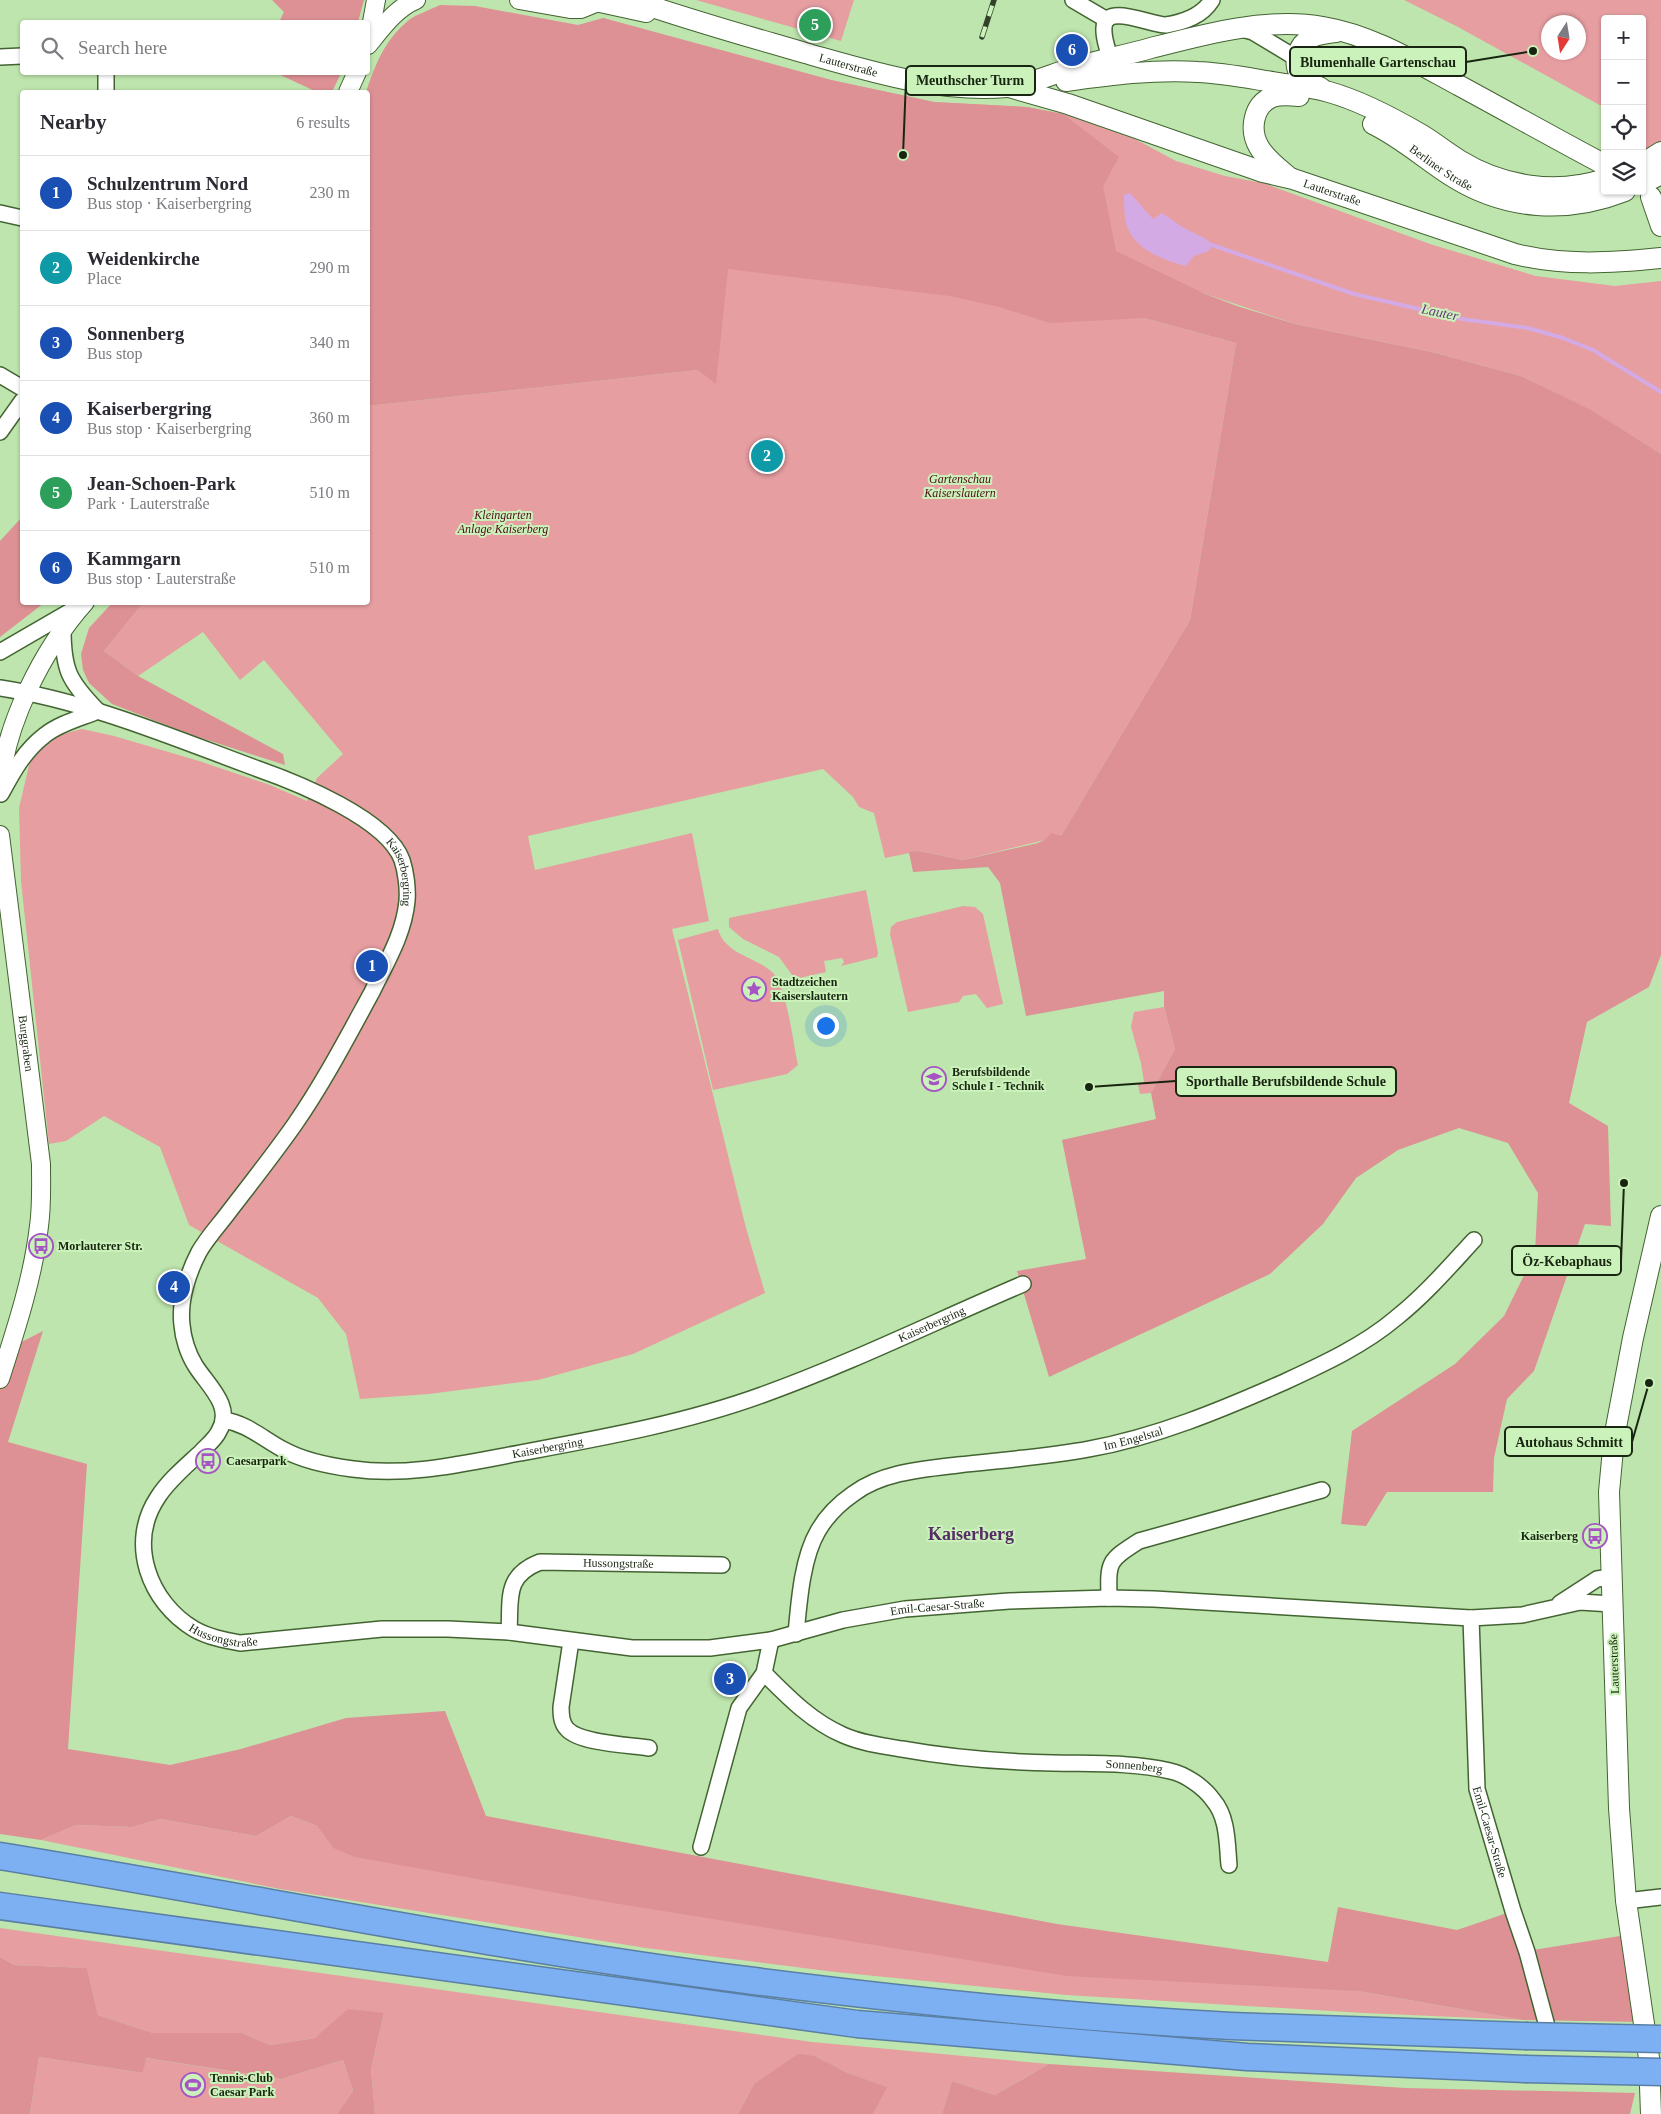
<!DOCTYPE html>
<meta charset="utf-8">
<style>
:root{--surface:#fff;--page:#f7f7f7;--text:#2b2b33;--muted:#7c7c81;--line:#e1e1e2;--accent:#d93025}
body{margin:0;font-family:"Times New Roman",serif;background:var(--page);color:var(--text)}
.controls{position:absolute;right:15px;top:15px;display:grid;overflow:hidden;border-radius:5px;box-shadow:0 1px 4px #0004}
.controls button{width:45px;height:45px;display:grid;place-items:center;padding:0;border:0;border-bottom:1px solid var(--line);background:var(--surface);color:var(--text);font:25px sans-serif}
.compass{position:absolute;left:1541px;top:15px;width:45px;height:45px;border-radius:50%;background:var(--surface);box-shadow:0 1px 4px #0004;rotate:192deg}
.you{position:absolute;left:825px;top:1025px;width:18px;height:18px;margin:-12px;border:4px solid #fff;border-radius:50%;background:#1a73e8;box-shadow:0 0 0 8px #1a73e833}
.badge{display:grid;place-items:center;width:32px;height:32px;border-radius:50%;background:var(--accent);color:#fff;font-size:16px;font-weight:700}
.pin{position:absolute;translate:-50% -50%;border:2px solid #fff;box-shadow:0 1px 5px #0006}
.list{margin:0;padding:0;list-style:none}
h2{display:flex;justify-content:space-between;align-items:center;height:65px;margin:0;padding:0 20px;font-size:21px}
h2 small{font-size:16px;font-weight:400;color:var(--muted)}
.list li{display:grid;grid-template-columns:32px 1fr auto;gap:15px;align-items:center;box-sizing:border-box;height:75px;padding:0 20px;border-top:1px solid var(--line)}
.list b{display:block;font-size:19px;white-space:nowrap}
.list p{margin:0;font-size:16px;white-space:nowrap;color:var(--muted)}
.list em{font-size:16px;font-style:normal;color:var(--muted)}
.icon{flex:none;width:28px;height:28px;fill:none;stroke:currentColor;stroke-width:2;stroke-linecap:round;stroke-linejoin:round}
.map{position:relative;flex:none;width:1661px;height:2114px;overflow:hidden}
.search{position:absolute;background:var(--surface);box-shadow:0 1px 4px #0004;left:20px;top:20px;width:350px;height:55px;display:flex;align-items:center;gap:12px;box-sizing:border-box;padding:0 18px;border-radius:5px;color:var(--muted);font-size:19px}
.panel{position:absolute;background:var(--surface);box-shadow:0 1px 4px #0004;left:20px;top:90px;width:350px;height:515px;border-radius:5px}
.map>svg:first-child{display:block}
</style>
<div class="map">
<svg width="1661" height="2114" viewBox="0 0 1661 2114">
<rect width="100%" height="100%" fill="#bee5ad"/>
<g fill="#e69ea1" fill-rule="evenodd">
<path d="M696,0H854L841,41Z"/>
<path d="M1404,0H1661V172L1642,159V19H1605V108L1458,27ZM1548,22H1578V52H1548Z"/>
<path d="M603,18L831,80L934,102L1027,107L1063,114L1135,139L1176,161L1225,176L1263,183L1430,244L1536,276L1615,286L1661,281V454L1591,411L1521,376L1432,352L1295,324L1203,293L1144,318L1236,343L1190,620L1061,836L963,860L919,851L885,858L874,813L859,807L853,797L823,769L528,836L535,870L692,833L709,921L672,929L746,1228L765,1293L633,1354L538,1380L429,1394L360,1399L346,1334L318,1298L189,1225L160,1147L104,1116L66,1141L49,1144L21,881L19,808L31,757L51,737L82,729L114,736L199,761L270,785L307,801L317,778L343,754L264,660L240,680L203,632L138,676L104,651L143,603L368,602V406L698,370Z"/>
<path d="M866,890L878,953L877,957L841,966L844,962L842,958L824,961L826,972L795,979L779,957L743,939L729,927V918Z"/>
<path d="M963,906L975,907L983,914L1003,1004L987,1008L976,994L963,996L959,1002L908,1012L890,934L891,927L897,922Z"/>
<path d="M718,929C725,954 753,956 771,971C787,984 793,1044 798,1065L787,1074L713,1090L678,940Z"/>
<path d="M1164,1007L1175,1049L1151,1093L1140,1094L1138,1084L1144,1082L1141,1063L1131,1027L1134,1012Z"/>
<path d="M291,1816L317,1826L333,1848L1358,1991L1523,2020L1364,2013L1066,1995L835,1972L646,1948L280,1889L41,1840L76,1825L132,1827L160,1819L256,1836Z"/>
<path d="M0,1928L812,2042L1049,2064L995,2095L952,2081L942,2114H873L886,2087L848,2073L815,2056L754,2084L738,2114H375L371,2069L384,2013L327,2029L315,2038L270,2045L242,2033H153L98,2015L87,1968L14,1965L0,1957Z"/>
<path d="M39,2057L143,2073L145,2058L281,2079L343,2060L353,2091L337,2114H30Z"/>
</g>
<g fill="#dd9195">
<path d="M272,0H364L358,22H279L284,12Z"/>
<path d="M440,5L475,6L578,25L603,18L831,80L934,102L1027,107L1063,114L1119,157L1103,186L1116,251L1203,293L1237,306L1295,324L1432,352L1521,376L1591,410L1661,454V955L1649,987L1587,1022L1569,1103L1608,1126L1611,1226L1585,1224L1534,1371L1507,1399L1494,1458L1493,1492H1387L1366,1526L1341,1524L1352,1431L1455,1364L1504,1316L1535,1253L1538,1193L1508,1143L1459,1128L1398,1150L1356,1178L1323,1224L1270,1274L1049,1377L1017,1271L1086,1259L1062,1140L1156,1119L1151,1093L1175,1049L1164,1007V991L1026,1016L1000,883L988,867L913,872L909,852L919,851L963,860L1038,843L1046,839L1051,833L1061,836L1190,620L1236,343L1144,318L1050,323L999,307L950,296L728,269L716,384L698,370L368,406V92H366C375,65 385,39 409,20C417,14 430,10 440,5Z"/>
<path d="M276,73L341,72V73L332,92H317Z"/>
<path d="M22,517V602L44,603L0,637V541Z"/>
<path d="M112,603H143L104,651L138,676L283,754L285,765L192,735L112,704L89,683L83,670L81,654L89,628Z"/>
<path d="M43,1331L8,1442L87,1464L68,1749L170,1765L241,1749L346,1718L445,1711L486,1816L1057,1924L1328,1962L1338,1907L1457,1930L1513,1911L1527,1951L1626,1935L1638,2022L1523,2020L1358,1991L1067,1976L601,1901L355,1857L333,1848L317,1826L291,1816L256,1836L160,1819L132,1827L76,1825L41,1840L0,1834V1353Z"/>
<path d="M0,1957L14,1965L87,1968L98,2015L153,2033H242L270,2045L315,2038L348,2009L384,2013L371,2069L375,2114H337L353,2091L343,2060L281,2079L146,2058L143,2073L39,2057L30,2114H0Z"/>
<path d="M798,2054L815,2056L848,2073L887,2087L873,2114H738L754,2084Z"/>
<path d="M1049,2064L1405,2088L1635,2093L1630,2114H942L952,2081L995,2095Z"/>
</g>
<path fill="#d4aae5" d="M1130,193L1153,219L1162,213L1184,228L1208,240L1212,245L1209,251L1194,256L1186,266C1162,260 1133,249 1126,223C1124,214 1124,204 1124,195Z"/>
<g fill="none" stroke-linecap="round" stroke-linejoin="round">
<path stroke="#d4aae5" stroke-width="4" d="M1212,245L1354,294L1462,319L1528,328L1563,338L1593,350L1661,392"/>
<defs>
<g id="minor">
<path d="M1073,0L1107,20"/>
<path d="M1242,29L1253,32L1296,58"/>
<path d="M0,57L22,56"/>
<path d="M1110,59C1108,49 1103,38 1104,28C1104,2 1153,26 1166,25C1185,22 1202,16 1212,0"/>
<path d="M106,72V92"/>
<path d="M0,213L22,218"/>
<path d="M0,375L22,388"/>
<path d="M0,432L22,401"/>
<path d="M63,629C63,670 69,681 97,710"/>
<path d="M0,652L81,605"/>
<path id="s1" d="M0,688C90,702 174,738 258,769C298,783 387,819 402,860C406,872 408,889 407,901C404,934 386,963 372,992C348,1036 324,1082 295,1124C274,1154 251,1183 228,1213C219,1225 207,1238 199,1252C188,1273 179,1301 182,1325C183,1338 188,1354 195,1365C207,1385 234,1406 219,1431C215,1440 207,1445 201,1452C186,1466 169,1480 158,1497C127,1543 149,1602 194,1629C208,1637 224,1640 240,1643L382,1629H448L509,1632L632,1648H710L771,1640L843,1620L905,1609L1009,1601L1109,1598L1154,1599L1471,1618L1522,1615L1580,1602L1612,1604"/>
<path d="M1,794C13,772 24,751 45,735C60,723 81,718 98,711"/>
<path id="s2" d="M224,1420C248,1424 263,1439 284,1450C304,1461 330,1466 353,1469C408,1477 466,1463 520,1453C601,1438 685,1423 762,1395C851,1363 936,1321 1023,1284"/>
<path d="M1109,1598C1108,1561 1108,1561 1139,1541L1322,1490"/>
<path d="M1560,1603L1597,1579L1611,1577"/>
<path id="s3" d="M1471,1618L1477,1789L1513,1911L1527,1952L1551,2041"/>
<path id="s4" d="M509,1632C511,1599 504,1576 540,1562L722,1565"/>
<path id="s5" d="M796,1634C799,1602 802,1558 818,1531C826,1517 840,1503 853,1494C882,1472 924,1469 958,1465C1002,1460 1046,1457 1089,1449C1156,1437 1221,1410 1282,1383C1321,1365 1363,1346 1396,1318C1425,1295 1449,1267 1474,1240"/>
<path d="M571,1641L561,1707C561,1714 561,1723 567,1729C579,1743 629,1745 649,1748"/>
<path id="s6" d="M764,1673C788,1697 811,1721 843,1735C861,1743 883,1746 902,1749C952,1758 1002,1762 1053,1763C1091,1764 1132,1762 1170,1771C1185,1774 1204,1787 1213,1800C1228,1817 1227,1844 1229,1865"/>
<path d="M701,1847L739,1708L764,1673L771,1640"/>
<path d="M1626,1901L1661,1897"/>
</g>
<g id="tertiary">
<path d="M519,0L570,9H581L598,2"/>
<path d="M368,44L376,0"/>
<path d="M368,45C381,29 396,8 416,0"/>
<path d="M348,92L357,72"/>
<path d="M0,791C3,727 43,649 85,602"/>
<path id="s7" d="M0,835L41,1164C41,1185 42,1205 39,1226C33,1278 16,1329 0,1379"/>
</g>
<g id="secondary">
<path d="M591,0L646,12"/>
<path id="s8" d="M632,0C689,20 747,36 805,53C869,71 938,93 1007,87C1030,85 1054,73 1076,67C1101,60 1126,55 1151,48C1205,34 1267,17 1323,27C1372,35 1417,63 1460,86C1508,112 1556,139 1605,165"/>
<path d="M1066,81C1110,75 1154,69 1198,72C1223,73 1248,78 1273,82C1291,85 1311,87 1329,92C1361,101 1393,118 1422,135C1435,143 1446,152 1459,160C1503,187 1556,195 1605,179"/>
<path id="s9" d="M1009,87L1068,104L1263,172L1293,179L1515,254C1564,266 1611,263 1661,258"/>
<path d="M1321,88C1315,85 1308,82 1303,78C1291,65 1297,45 1312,37C1319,34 1328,33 1336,32"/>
<path id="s10" d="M1373,124C1402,138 1426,160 1453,177C1506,210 1567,214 1625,191"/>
<path d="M1642,164L1661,152"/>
<path d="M1289,177C1278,168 1266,159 1259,147C1249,130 1253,105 1272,97C1281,94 1290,95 1299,96"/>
<path d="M1642,184L1661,174"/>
<path d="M1651,197L1661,226"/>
<path d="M1651,2114L1649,2058L1626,1901L1619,1808L1609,1492L1614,1438L1633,1338L1661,1216"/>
</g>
<g id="motorway">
<path d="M0,1856C252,1897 501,1949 754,1981C912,2001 1072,2018 1231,2026C1329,2030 1427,2032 1525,2036"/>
<path d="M0,1906L857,2024L1247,2057L1525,2069"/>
</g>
</defs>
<use href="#minor" stroke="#436432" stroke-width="18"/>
<use href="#tertiary" stroke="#436432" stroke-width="20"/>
<use href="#secondary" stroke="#436432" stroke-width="22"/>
<use href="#motorway" stroke="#5a7fa4" stroke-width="29"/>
<use href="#minor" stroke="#fff" stroke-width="15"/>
<use href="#tertiary" stroke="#fff" stroke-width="18"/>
<use href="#secondary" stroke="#fff" stroke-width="20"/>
<use href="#motorway" stroke="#7daff3" stroke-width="26"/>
<defs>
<path id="rail" d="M982,37L994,0"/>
</defs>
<use href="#rail" stroke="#314228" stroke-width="5.5"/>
<use href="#rail" stroke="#cbf2ba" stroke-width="4" stroke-dasharray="11" stroke-linecap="butt"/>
<defs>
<g id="motorway-bridge">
<path d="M1525,2036L1661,2039"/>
<path d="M1525,2069L1661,2072"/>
</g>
</defs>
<use href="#motorway-bridge" stroke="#5a7fa4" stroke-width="29" stroke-linecap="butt"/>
<use href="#motorway-bridge" stroke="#7daff3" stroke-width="26"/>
</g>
<defs>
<symbol id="sight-ring" viewBox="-11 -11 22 22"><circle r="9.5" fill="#cbf2ba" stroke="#a654c4" stroke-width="1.5"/><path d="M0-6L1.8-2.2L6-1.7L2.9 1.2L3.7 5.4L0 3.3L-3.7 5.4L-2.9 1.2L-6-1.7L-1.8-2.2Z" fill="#a654c4"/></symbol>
<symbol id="school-ring" viewBox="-11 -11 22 22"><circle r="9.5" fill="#cbf2ba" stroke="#a654c4" stroke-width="1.5"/><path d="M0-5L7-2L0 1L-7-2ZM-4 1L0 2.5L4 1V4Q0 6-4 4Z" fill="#a654c4"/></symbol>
<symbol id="bus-ring" viewBox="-11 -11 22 22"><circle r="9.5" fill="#cbf2ba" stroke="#a654c4" stroke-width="1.5"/><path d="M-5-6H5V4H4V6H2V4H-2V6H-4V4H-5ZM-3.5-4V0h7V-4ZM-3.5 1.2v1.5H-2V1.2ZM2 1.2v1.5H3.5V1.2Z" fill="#a654c4"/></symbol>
<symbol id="stadium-ring" viewBox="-11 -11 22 22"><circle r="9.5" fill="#cbf2ba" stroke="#a654c4" stroke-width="1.5"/><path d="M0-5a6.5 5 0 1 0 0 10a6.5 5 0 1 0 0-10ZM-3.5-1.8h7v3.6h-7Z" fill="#a654c4"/></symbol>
</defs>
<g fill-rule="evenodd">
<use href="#sight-ring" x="740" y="975" width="28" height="28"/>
<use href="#school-ring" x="920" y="1065" width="28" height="28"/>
<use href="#bus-ring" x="27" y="1232" width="28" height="28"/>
<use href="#bus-ring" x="194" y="1447" width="28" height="28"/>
<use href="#bus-ring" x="1581" y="1522" width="28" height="28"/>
<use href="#stadium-ring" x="179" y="2071" width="28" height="28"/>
</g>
<g text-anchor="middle" stroke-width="4" stroke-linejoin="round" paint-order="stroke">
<g font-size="12" fill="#182611" stroke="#cbf2ba">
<text dy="4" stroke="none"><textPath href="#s8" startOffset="226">Lauterstraße</textPath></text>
<text dy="4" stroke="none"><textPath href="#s10" startOffset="81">Berliner Straße</textPath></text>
<text dy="4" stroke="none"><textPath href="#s9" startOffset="340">Lauterstraße</textPath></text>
<text dy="4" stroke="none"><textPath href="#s1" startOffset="456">Kaiserbergring</textPath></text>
<text dy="4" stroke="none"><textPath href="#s7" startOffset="210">Burggraben</textPath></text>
<text dy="4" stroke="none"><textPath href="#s2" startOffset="741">Kaiserbergring</textPath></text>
<text dy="4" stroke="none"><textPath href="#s5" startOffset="445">Im Engelstal</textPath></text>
<text dy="4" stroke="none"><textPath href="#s2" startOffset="336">Kaiserbergring</textPath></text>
<text dy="4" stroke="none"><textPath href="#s4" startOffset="162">Hussongstraße</textPath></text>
<text dy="4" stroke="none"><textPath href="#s1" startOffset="2086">Emil-Caesar-Straße</textPath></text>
<text dy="4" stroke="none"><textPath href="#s1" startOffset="1365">Hussongstraße</textPath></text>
<text transform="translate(1614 1664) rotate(-92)" y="4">Lauterstraße</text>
<text dy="4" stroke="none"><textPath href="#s6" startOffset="395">Sonnenberg</textPath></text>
<text dy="4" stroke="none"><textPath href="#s3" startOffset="216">Emil-Caesar-Straße</textPath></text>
</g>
<g font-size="12" font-style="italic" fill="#4f0b18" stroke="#cbf2ba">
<text x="960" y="483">Gartenschau<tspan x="960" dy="14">Kaiserslautern</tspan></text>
<text x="503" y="519">Kleingarten<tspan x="503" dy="14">Anlage Kaiserberg</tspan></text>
</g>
<g font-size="12" font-weight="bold" fill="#182611" stroke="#cbf2ba" text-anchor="start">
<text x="772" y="986">Stadtzeichen<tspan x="772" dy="14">Kaiserslautern</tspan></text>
<text x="952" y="1076">Berufsbildende<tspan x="952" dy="14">Schule I - Technik</tspan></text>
<text x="58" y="1250">Morlauterer Str.</text>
<text x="226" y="1465">Caesarpark</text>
<text x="1578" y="1540" text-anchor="end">Kaiserberg</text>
<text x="210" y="2082">Tennis-Club<tspan x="210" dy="14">Caesar Park</tspan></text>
</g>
<g font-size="14" font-style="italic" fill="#69367c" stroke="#cbf2ba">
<text transform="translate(1440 312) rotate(12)" y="5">Lauter</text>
</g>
<g font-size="18" font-weight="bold" fill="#562e65" stroke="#cbf2ba">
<text x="971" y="1540">Kaiserberg</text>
</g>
</g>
<path fill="none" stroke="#182611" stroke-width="2" d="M1533 51L1466 62M903 155L906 80M1089 1087L1176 1081M1624 1183L1621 1261M1649 1383L1632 1442"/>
<g fill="#182611" stroke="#cbf2ba" stroke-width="2">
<circle cx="1533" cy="51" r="5"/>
<circle cx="903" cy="155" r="5"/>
<circle cx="1089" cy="1087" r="5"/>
<circle cx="1624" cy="1183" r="5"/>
<circle cx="1649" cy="1383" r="5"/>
</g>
<g fill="#cbf2ba" stroke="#182611" stroke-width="2">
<rect x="1290" y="47" width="176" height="29" rx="5"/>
<rect x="906" y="66" width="129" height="29" rx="5"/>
<rect x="1176" y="1067" width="220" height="29" rx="5"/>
<rect x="1512" y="1246" width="109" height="29" rx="5"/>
<rect x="1505" y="1427" width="127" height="29" rx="5"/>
</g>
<g font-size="14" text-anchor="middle" font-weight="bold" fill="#182611">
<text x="1378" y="67">Blumenhalle Gartenschau</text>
<text x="970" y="85">Meuthscher Turm</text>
<text x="1286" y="1086">Sporthalle Berufsbildende Schule</text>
<text x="1567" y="1266">Öz-Kebaphaus</text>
<text x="1569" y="1447">Autohaus Schmitt</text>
</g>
</svg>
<div class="controls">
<button>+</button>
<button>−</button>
<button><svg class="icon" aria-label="locate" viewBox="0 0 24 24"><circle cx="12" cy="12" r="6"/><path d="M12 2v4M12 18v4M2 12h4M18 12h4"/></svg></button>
<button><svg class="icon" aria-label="layers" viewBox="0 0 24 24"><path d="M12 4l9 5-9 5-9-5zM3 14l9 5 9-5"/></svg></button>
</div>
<svg class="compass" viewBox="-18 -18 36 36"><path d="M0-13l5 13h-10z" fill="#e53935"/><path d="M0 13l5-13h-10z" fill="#7c7c81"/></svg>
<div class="you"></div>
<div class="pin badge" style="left:372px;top:966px;background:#1a4fb4">1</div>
<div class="pin badge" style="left:767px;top:456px;background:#0f9aa8">2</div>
<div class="pin badge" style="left:730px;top:1679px;background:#1a4fb4">3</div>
<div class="pin badge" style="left:174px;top:1287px;background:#1a4fb4">4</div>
<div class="pin badge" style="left:815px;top:25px;background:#2e9e5b">5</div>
<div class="pin badge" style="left:1072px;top:50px;background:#1a4fb4">6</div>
<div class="search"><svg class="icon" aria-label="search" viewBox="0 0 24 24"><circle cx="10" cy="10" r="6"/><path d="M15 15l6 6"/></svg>Search here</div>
<section class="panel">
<h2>Nearby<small>6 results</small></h2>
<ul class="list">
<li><span class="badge" style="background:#1a4fb4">1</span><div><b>Schulzentrum Nord</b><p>Bus stop · Kaiserbergring</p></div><em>230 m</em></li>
<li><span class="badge" style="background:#0f9aa8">2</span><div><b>Weidenkirche</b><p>Place</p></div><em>290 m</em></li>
<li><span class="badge" style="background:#1a4fb4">3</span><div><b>Sonnenberg</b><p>Bus stop</p></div><em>340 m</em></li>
<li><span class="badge" style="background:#1a4fb4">4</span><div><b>Kaiserbergring</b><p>Bus stop · Kaiserbergring</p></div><em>360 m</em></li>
<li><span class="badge" style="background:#2e9e5b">5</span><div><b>Jean-Schoen-Park</b><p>Park · Lauterstraße</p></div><em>510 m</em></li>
<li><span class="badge" style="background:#1a4fb4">6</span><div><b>Kammgarn</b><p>Bus stop · Lauterstraße</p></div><em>510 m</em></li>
</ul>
</section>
</div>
